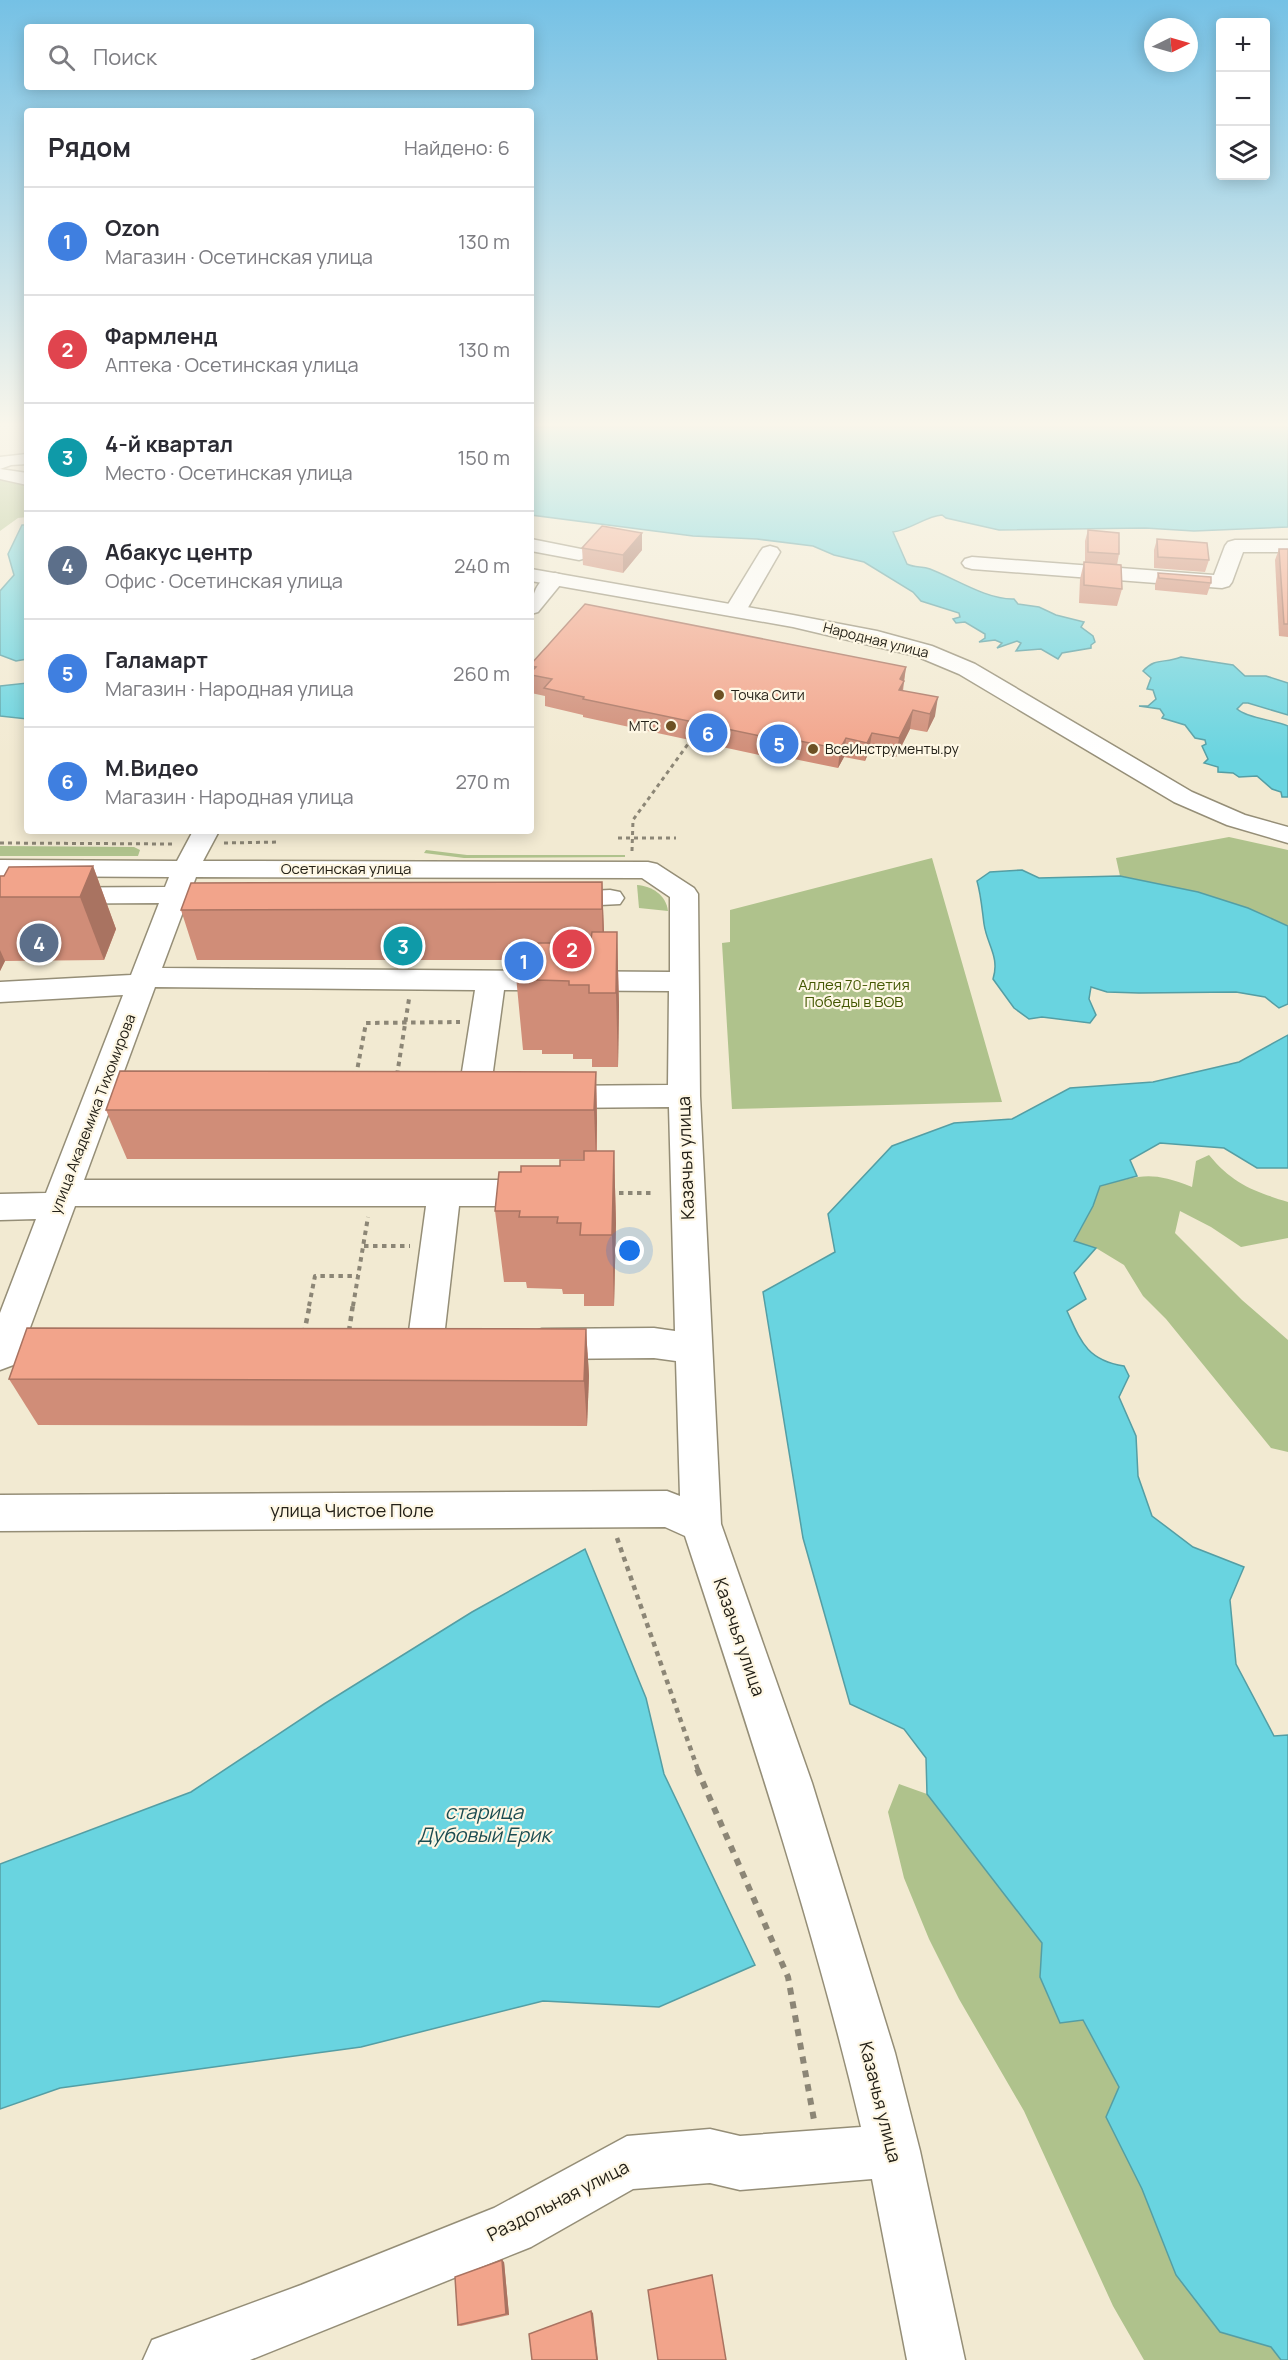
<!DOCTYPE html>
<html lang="ru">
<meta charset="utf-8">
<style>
:root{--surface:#fff;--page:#f2f2f3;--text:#2b2b33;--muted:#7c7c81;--line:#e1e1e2;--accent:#111827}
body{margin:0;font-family:Manrope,sans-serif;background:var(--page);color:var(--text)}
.controls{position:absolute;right:18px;top:18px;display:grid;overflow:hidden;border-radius:6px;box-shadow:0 3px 15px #0003}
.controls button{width:54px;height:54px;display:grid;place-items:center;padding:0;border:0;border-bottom:2px solid var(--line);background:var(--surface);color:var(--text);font:30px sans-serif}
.compass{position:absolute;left:1144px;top:18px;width:54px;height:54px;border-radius:50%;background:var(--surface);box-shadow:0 3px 15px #0003;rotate:85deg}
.you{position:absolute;left:630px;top:1251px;width:21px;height:21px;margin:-15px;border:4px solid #fff;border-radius:50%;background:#1a73e8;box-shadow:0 0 0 9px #1a73e833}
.badge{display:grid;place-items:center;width:39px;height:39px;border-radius:50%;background:var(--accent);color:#fff;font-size:20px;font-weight:700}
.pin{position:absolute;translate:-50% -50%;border:3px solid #fff;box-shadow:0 2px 6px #0006}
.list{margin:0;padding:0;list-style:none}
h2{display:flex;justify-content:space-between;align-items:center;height:78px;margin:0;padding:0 24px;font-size:26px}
h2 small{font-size:20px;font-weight:400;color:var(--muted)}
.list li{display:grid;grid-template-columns:39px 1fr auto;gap:18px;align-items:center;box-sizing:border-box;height:108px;padding:0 24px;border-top:2px solid var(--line)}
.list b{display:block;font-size:22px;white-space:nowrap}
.list p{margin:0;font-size:20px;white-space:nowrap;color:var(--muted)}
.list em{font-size:20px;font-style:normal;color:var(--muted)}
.icon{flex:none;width:33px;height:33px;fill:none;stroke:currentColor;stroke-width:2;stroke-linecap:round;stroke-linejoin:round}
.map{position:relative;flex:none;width:1288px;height:2360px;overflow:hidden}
.search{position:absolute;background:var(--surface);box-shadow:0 3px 15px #0003;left:24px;top:24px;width:510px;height:66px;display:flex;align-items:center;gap:15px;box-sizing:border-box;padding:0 21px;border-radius:6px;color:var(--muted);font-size:22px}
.panel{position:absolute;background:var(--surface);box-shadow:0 3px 15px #0003;left:24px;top:108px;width:510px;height:726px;border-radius:6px}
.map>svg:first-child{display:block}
</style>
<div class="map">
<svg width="1288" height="2360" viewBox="0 0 1288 2360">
<rect width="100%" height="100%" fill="#f2ead2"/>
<g fill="#afc28c">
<path d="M0,480L27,485V517L18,518L0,531Z"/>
<path d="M1229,837L1288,850V926L1248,908L1198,892L1120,876L1116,858Z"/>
<path d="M0,846L134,847L140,850L138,856H0Z"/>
<path d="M426,850L467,855H625V857L464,858L424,853Z"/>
<path d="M932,858L1002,1102L732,1109L722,943L730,942V910Z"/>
<path d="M637,885C652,886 666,895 668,911L639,908Z"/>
<path d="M1209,1155C1233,1184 1253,1191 1288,1202V1238L1241,1247L1211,1227L1180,1211L1175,1233L1242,1300L1288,1340V1452L1271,1448L1166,1319L1143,1296L1124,1265L1096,1248L1074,1242L1093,1206L1100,1186C1142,1175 1151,1171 1192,1187L1196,1161Z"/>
<path d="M899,1784L927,1794L1042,1943L1040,1977L1060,2023L1082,2019L1119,2087L1106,2117L1220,2332L1271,2347L1281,2360H1144L1113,2306L1024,2111L959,1999L929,1939L904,1878L888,1812Z"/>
</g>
<g fill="#69d4e0" stroke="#549ea4" stroke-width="1.5">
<path d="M531,427H1288V527L1194,531L1145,528L999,530L946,518L942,515C926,516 910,530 893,532L907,564C915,568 922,566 930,569C954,578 987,600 1014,599L1018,604L1039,607L1056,615L1084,622L1081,627L1093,636L1095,642L1091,645V648L1062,653L1058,659L1041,649L1016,651L1021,643L1017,641L997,648L1002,643L995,640L979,642L985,638V634L965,622L956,623L953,619L960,617L959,613L921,601L913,592L864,562L834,555L813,546L757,539L693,536L531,515Z"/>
<path d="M22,525H27V659L16,661L0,655V591L14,575L8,554Z"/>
<path d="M1181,657L1233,665L1245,676H1266L1288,683V715L1248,703H1243L1237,709C1247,718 1274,720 1288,726V797H1282L1281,792L1272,789L1257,776L1239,777L1233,773L1218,772V767L1204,763L1208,759L1202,746L1206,744L1205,740L1195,738L1185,725L1162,718L1164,715L1160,709L1139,706H1148L1156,699L1153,690L1147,689L1151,678L1143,671C1156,657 1164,664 1181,657Z"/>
<path d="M27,683V719L0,716V686Z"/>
<path d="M1022,870L1039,878L1120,876L1198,892L1248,908L1288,926V1004L1279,1008L1265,997L1236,992L1139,993L1107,992L1091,987L1089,999L1096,1015L1090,1023L1042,1017L1029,1019L1014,1008L993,979C1000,957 987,945 984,924C982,909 981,895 977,881L990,872Z"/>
<path d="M1288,1035V1168H1257L1224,1148L1160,1143L1130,1160L1137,1176L1100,1186L1093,1206L1074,1241L1096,1248L1074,1273L1086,1299L1067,1311C1081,1342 1087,1360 1124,1366L1129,1376L1119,1397L1136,1436L1138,1476L1152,1516L1193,1547L1244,1567L1230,1600L1236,1664L1274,1736L1288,1735V2360H1281L1271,2347L1220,2332L1176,2275L1142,2189L1106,2117L1119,2087L1083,2020L1060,2023L1040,1977L1042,1943L927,1794L926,1758L904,1729L850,1704L803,1538L763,1292L835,1252L828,1214L892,1146L954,1123L1012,1119L1070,1088L1153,1082L1239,1062Z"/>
<path d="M585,1549L646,1698L664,1774L755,1965L659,2007L543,2001L361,2047L60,2088L0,2109V1864L191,1792L324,1704L472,1612Z"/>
</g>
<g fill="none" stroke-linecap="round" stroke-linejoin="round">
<defs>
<g id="minor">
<path d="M27,454V464L11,465L0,469V457Z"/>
<path d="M531,539L586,550L589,554L586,558L579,560L531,551Z"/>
<path d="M1235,540H1288V552H1243L1232,582L1229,586L1222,588L972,569L965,567L962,563L965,559L972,557L1214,575L1225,546L1228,542Z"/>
<path d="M770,546L777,548L780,552L746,611L742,615H728L724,611L760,552L763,548Z"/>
<path d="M555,573L562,575L565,579L538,612L531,614C531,597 536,578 555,573Z"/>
<path d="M193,831H219L203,861L648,862L657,864L694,888L698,894L700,1096L721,1524L812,1783L895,2053L920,2151L965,2360H907L872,2179L740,2190L710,2183L633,2189L531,2247L250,2360H143L152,2340L301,2285L494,2208L627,2136L710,2129L740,2136L861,2127C814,1927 749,1731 685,1536L665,1527L0,1531V1495L667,1491L680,1496L676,1361L654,1358L542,1359L529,1355L524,1344L529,1333L542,1329L654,1328L675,1331L669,1107L552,1108L541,1105L536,1097L541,1089L552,1086L668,1085L669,991L504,990L491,1086L505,1089L510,1097L505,1105L494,1108L463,1105L458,1097L475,990L155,987L84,1180H541L553,1184L558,1193L553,1202L541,1206H459L443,1346L438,1357L425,1361L412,1357L407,1346L426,1206H75L28,1333L64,1336L77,1340L82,1351L77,1362L64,1366L16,1364L0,1370V1313L36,1219L0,1220V1194L46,1193L123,995L0,1002V982L131,975L159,903L0,904V888L165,887L169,877L0,876V860L177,861ZM196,877L642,878L670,897V972L162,968Z"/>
<path d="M610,890L620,892L624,898L620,904L560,907L550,905L546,899L550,893Z"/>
</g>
<g id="major">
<path d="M0,469L27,473V485L0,479Z"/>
<path d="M531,569L793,615L877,631L932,646L975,664L1192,792L1245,815L1288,827V843L1227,825L1174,802L959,674L916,656L793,627L531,581Z"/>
</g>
</defs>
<use href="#minor" stroke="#958e77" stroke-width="3"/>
<use href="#major" stroke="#958e77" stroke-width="3"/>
<g stroke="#8c8676" stroke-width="3" stroke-dasharray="4 4" stroke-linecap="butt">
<path d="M618,838H676"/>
<path d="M0,843L173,844"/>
<path d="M224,843L279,842"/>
<path d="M632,851L633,820L691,740"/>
</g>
<g stroke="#8c8676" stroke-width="4" stroke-dasharray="4.5 4.5" stroke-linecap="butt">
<path d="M397,1075L409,999"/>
<path d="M356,1076L366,1023L460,1022"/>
<path d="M610,1193H651"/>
<path d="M364,1246H410"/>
<path d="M309,1306L315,1276H358"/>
<path d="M353,1306L368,1217"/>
</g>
<g stroke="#8c8676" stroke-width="4.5" stroke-dasharray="5 5" stroke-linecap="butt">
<path d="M349,1331L353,1304"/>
<path d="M304,1333L310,1304"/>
<path d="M617,1538L698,1770"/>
</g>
<path stroke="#8c8676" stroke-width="6" stroke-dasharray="7 7" stroke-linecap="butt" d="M697,1769L788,1977L814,2120"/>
<use href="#minor" fill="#fff" fill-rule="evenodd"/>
<use href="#major" fill="#fff" fill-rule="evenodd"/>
</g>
<g fill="#d08d78">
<path d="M1088,530L1119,554L1117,565L1122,589L1117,606L1079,603L1080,579L1084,562H1085V541Z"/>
<path d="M642,533V550L623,573L583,565L582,548Z"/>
<path d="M1157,539L1209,560L1205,572L1154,568V550Z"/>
<path d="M1279,549H1288V637L1279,636L1275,560Z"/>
<path d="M1158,573L1211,583L1207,595L1155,590V585Z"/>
<path d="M531,664L906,667L903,691L935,716L927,732L910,729L896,757L869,751L865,761L844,757L838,768L794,759L792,762L583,717V715L545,706V696L531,693Z"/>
<path d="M93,866L116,929L104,960L5,961L0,971V876Z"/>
<path d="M602,882L604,932H617L619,1006L618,1067H592V1059H573V1054H542V1050H523L516,976L518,960H197L181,910Z"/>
<path d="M596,1072L597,1122V1151H614L616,1224L614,1306H584V1294H563L562,1289L527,1288L526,1282H504L495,1211L521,1172L560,1166L584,1160V1159H127L106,1110Z"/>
<path d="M586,1329L589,1376L587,1426L38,1425L9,1379Z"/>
<path d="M504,2262L509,2315L461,2326L458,2325Z"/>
</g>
<g fill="#a97361">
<path d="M642,533V550L623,573V555Z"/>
<path d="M906,667L901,699L897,708L900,679Z"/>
<path d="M938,697L935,716L927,732L930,714Z"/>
<path d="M913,710L910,729L896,757L899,738Z"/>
<path d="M872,733L869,751L865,761L867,743Z"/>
<path d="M846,738L844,757L838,768L840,749Z"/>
<path d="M795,740L794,759L792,762L794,743Z"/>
<path d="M93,866L116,929L104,960L80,897Z"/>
<path d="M602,882L604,932L603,960L602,909Z"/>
<path d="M617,932L619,1006L618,1067L616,993Z"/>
<path d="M0,950L5,961L0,971Z"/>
<path d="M596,1072L597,1122L596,1159L594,1110Z"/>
<path d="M614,1151L616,1224L614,1306L612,1235Z"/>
<path d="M586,1329L589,1376L587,1426L584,1381Z"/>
<path d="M502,2260L504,2262L509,2315L506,2314Z"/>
<path d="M591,2311L593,2313L598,2360H597Z"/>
</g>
<g fill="#f2a48b" stroke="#a97361" stroke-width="1.5">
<path d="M602,526L642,533L623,555L582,548Z"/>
<path d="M1088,530L1119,533V554L1088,552Z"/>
<path d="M1157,539L1207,543L1209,560L1158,557Z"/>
<path d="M1279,549H1288V624H1284Z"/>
<path d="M1084,562L1121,565L1122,589L1084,585Z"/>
<path d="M1158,573L1211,577V583L1159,578Z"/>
<path d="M585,604L906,667L900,679L904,681L899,690L938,697L930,714L913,710L899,738L872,733L867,743L846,738L840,749L795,740L794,743L583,699L584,697L544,688L552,679L531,675V672L536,667L531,666V664Z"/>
<path d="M93,866L80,897H0V876H4L9,867Z"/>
<path d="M602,882V909L181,910L191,883Z"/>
<path d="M592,932H617L616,993H589V985H569V981L537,980V976H516L519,947H538V943H571L572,939H591Z"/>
<path d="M120,1071L596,1072L594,1110H106Z"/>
<path d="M584,1151H614L612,1235H580L581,1223H557L558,1217H519L520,1211H495L499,1172H521V1166H560V1160H584Z"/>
<path d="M27,1328L586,1329L584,1381L9,1379Z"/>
<path d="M502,2260L506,2314L458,2325L455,2277Z"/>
<path d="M712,2275L726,2360H658L648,2290Z"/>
<path d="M591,2311L597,2360H532L529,2334Z"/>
</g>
<linearGradient id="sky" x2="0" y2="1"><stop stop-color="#75c1e5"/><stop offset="0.56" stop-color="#f9f6eb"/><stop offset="1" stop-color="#f9f6eb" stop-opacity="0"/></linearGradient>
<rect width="1288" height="758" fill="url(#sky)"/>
<g fill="#6d5124" stroke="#fef7e4" stroke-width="2">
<circle cx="719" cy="695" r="6"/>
<circle cx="671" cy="726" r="6"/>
<circle cx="813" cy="749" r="6"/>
</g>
<g text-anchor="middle" stroke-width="4.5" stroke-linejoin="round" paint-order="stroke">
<g font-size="14" fill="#242118" stroke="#fef7e4">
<text transform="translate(876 640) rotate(14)" y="5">Народная улица</text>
</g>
<g font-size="14" fill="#242118" stroke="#fef7e4" text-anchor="start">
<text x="731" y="700">Точка Сити</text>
<text x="659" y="731" text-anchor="end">МТС</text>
<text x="825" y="754">ВсеИнструменты.ру</text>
</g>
<g font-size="15" fill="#242118" stroke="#fef7e4">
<text x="346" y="874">Осетинская улица</text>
<text transform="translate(93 1114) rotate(-69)" y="5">улица Академика Тихомирова</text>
</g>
<g font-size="15" fill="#435702" stroke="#fef7e4">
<text x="854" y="990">Аллея 70-летия<tspan x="854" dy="17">Победы в ВОВ</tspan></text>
</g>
<g font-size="18" fill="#242118" stroke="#fef7e4">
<text transform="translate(686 1158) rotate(-92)" y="6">Казачья улица</text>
<text x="352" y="1517">улица Чистое Поле</text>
<text transform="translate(739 1637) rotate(71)" y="6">Казачья улица</text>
<text transform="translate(880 2102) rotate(76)" y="6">Казачья улица</text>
<text transform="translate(558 2201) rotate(-27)" y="6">Раздольная улица</text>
</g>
<g font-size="20" font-style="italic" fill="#1b4c51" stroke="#fef7e4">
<text x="484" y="1819">старица<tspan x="484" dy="23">Дубовый Ерик</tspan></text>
</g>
</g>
</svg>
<div class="controls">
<button>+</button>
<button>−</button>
<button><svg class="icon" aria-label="layers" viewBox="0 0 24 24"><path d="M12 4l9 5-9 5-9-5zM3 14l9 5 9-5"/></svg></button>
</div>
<svg class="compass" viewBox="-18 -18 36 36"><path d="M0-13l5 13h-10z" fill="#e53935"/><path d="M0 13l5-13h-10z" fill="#7c7c81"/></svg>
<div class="you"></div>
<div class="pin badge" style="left:524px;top:961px;background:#3f7fe0">1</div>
<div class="pin badge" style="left:572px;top:949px;background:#e0444e">2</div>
<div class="pin badge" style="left:403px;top:946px;background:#0f9aa8">3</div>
<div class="pin badge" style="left:39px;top:943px;background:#5c6f8a">4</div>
<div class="pin badge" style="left:779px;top:744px;background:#3f7fe0">5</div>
<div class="pin badge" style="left:708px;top:733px;background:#3f7fe0">6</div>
<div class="search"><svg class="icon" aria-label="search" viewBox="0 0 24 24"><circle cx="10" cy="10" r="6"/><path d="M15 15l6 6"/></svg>Поиск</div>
<section class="panel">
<h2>Рядом<small>Найдено: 6</small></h2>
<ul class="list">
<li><span class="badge" style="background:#3f7fe0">1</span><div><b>Ozon</b><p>Магазин · Осетинская улица</p></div><em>130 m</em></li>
<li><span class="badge" style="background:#e0444e">2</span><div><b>Фармленд</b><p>Аптека · Осетинская улица</p></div><em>130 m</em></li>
<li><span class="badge" style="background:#0f9aa8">3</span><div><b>4-й квартал</b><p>Место · Осетинская улица</p></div><em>150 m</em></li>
<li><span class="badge" style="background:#5c6f8a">4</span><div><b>Абакус центр</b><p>Офис · Осетинская улица</p></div><em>240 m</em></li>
<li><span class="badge" style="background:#3f7fe0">5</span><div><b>Галамарт</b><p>Магазин · Народная улица</p></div><em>260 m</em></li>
<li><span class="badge" style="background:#3f7fe0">6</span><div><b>М.Видео</b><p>Магазин · Народная улица</p></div><em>270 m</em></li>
</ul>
</section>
</div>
